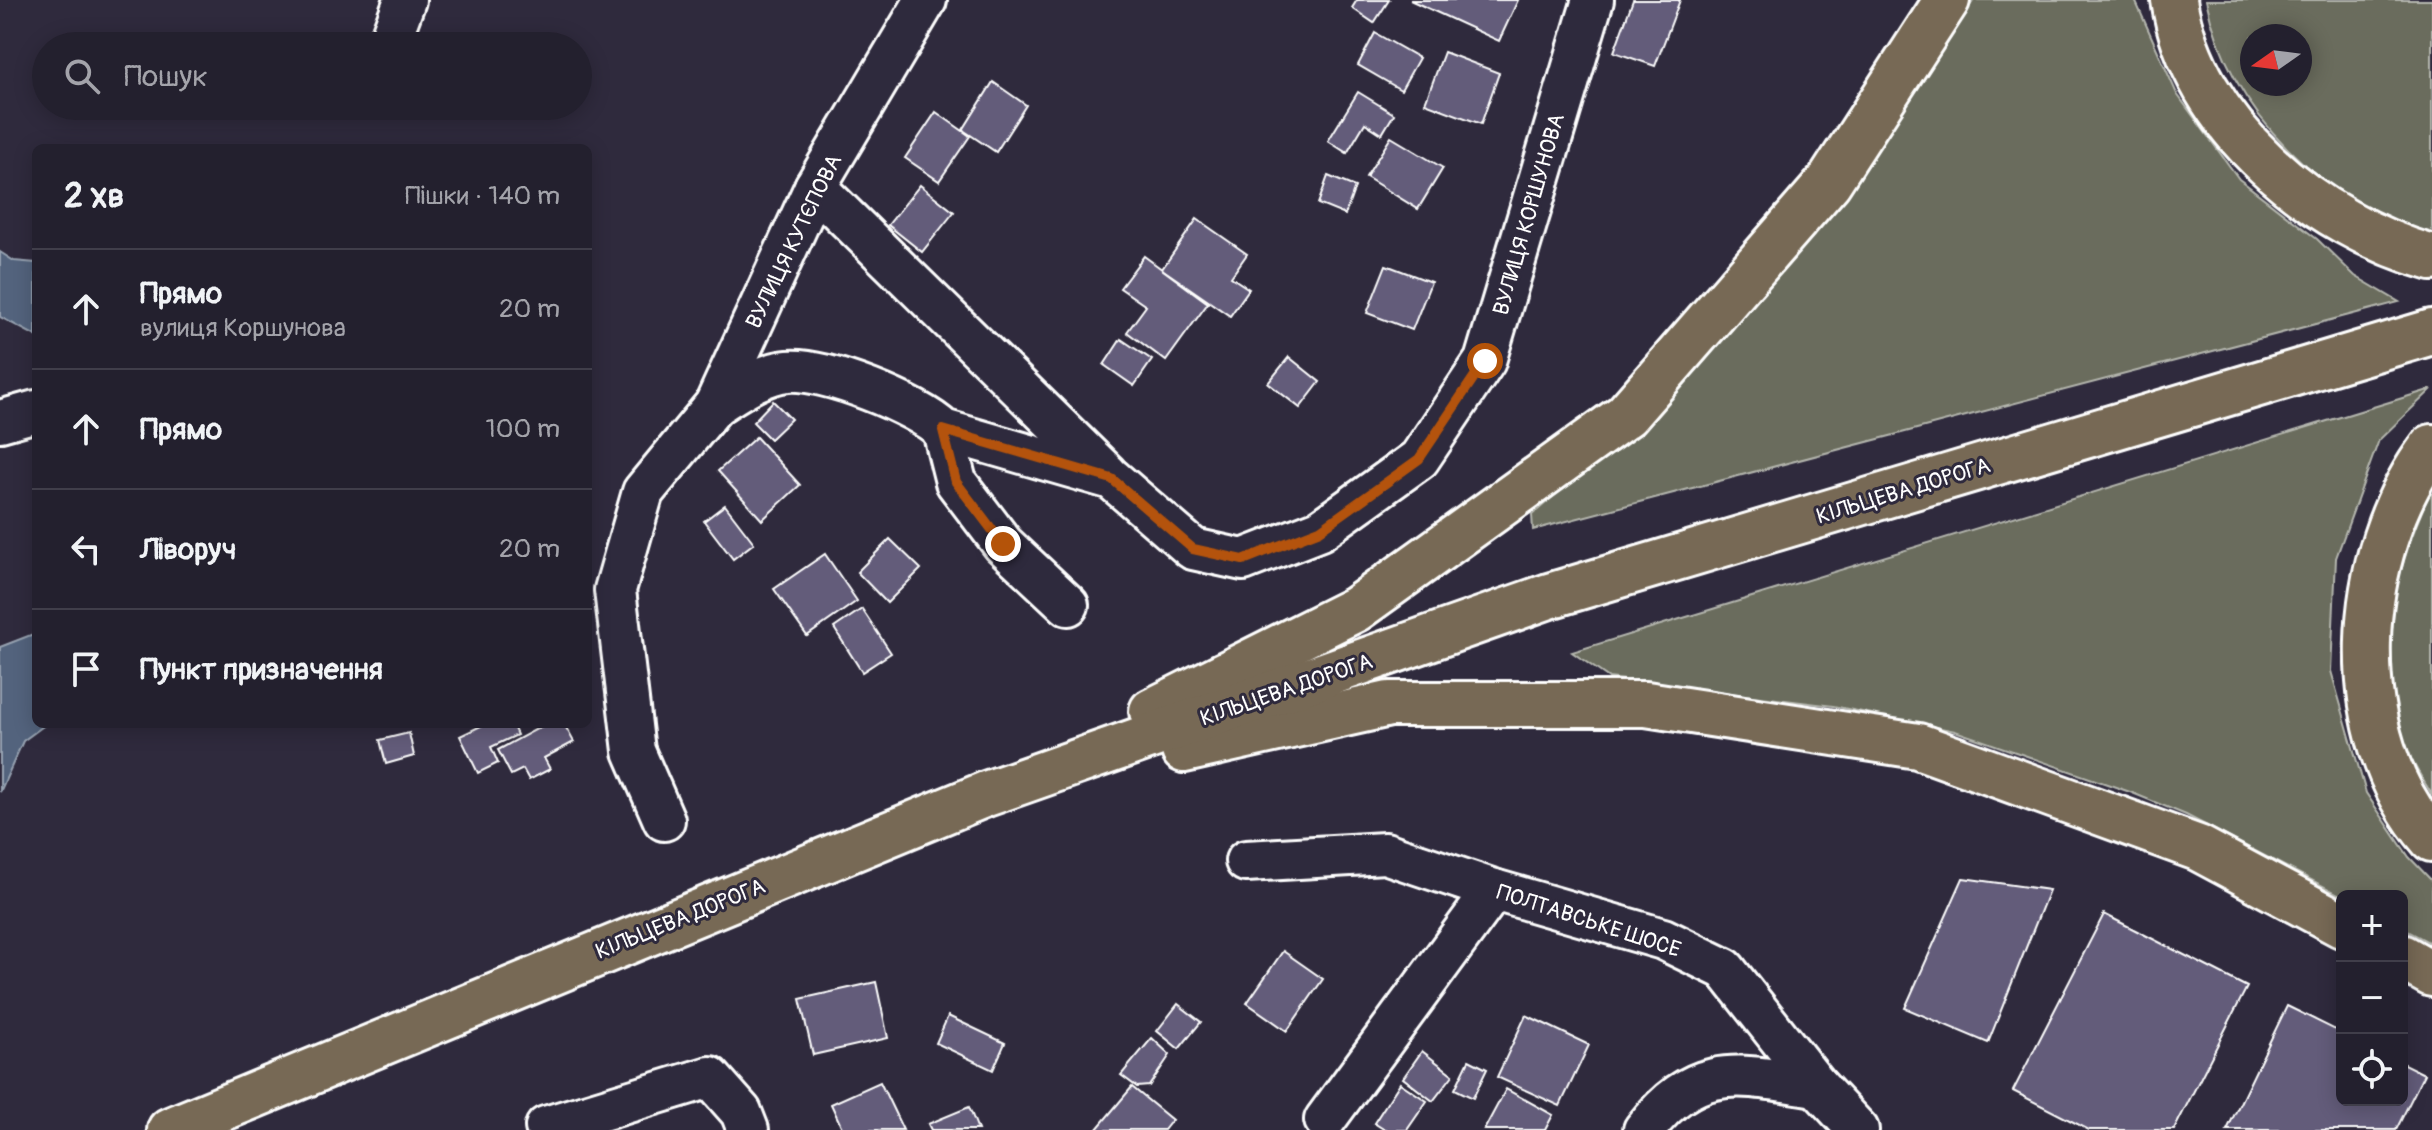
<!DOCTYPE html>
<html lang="uk">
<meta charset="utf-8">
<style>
:root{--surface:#23202e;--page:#2b2836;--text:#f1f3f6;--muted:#a3a3aa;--line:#403e4a}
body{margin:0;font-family:Pangolin,sans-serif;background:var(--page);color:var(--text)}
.controls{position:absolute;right:24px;bottom:24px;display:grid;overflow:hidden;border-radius:12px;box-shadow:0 4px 20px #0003}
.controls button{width:72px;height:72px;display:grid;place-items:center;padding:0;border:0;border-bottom:2px solid var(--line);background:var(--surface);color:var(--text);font:40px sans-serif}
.compass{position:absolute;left:2240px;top:24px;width:72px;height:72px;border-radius:50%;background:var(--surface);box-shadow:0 4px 20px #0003;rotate:256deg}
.stop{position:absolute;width:24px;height:24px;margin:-18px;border:6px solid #b45309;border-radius:50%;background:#fff}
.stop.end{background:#b45309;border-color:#fff;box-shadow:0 2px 8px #0008}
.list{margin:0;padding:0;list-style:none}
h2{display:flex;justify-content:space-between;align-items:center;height:104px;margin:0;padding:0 32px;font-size:34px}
h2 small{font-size:26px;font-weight:400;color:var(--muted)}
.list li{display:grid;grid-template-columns:52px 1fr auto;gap:24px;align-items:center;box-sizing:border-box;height:120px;padding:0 32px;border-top:2px solid var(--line)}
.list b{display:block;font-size:30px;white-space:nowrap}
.list p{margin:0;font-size:26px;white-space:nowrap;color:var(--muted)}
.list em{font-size:26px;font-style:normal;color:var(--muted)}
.icon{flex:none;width:44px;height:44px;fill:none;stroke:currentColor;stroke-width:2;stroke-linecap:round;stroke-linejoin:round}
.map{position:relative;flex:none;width:2432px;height:1130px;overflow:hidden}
.search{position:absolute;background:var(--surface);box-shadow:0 4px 20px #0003;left:32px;top:32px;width:560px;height:88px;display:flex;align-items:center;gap:20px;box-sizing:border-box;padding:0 28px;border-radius:44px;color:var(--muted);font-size:30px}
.panel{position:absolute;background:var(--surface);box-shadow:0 4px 20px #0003;left:32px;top:144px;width:560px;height:584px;border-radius:12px}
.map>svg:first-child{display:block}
</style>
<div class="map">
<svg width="2432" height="1130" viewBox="0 0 2432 1130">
<rect width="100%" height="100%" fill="#2f2a3d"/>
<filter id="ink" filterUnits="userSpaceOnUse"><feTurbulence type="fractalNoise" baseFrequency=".0125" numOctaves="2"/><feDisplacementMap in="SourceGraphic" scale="16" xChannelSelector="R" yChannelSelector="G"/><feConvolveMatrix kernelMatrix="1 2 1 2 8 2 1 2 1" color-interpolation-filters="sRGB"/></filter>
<g filter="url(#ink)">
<g fill="#6a6c5d" stroke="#b4b6ae" stroke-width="2" fill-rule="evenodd">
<path d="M1974,0H2135L2177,94L2239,179L2317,239L2355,276L2399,302L1533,530L1532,515L1668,397L1895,117Z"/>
<path d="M2206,0H2432V236C2323,203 2230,113 2206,0ZM2252,36H2300V84H2252Z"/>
<path d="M2432,389L2379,440L2336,558L2331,671L2366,793L2409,857L2432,881V944L2402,928V896H2342L2186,815L2130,792L1955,731L1833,706L1609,678L1572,652Z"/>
<path d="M2432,488V795C2415,767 2394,733 2390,701C2379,627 2402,554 2432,488Z"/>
</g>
<g fill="#52647d" stroke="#97a2b1" stroke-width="2">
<path d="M0,252L14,261L36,263V336L0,317Z"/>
<path d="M36,633V724H46L23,741L0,792V647Z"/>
</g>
<g fill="#635c7a" stroke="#fff" stroke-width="2">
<path d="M1357,0H1389L1374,23L1352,8Z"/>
<path d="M1410,0H1518L1499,41Z"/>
<path d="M1633,0H1680L1655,66L1614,52Z"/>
<path d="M1375,33L1419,58L1401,90L1358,65Z"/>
<path d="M1444,52L1499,73L1481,124L1425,103Z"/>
<path d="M993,82L1026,105L996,152L963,130Z"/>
<path d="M1358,92L1394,114L1382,134L1365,123L1347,153L1328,141Z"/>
<path d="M936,112L970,136L939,181L905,158Z"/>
<path d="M1391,137L1443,168L1418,209L1366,177Z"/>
<path d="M1328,176L1355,187L1345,215L1318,204Z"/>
<path d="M920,185L954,212L922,252L888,225Z"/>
<path d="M1197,219L1247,254L1231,277L1249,289L1230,316L1162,269Z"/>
<path d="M1144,256L1208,303L1166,361L1127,332L1146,306L1120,288Z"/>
<path d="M1386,265L1431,282L1412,330L1367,313Z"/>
<path d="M1121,339L1152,360L1134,386L1104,365Z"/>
<path d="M1289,357L1320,382L1300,408L1268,383Z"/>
<path d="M773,401L791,419L770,439L753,422Z"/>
<path d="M756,437L800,485L762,520L718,471Z"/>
<path d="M725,505L754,543L733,559L704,521Z"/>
<path d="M890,539L921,569L887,603L857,572Z"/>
<path d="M825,554L857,601L807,636L774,589Z"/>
<path d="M862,609L891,653L862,672L834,628Z"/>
<path d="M485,724H512L517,735L491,747L498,763L478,773L460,736Z"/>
<path d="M546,724H564L574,742L544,758L550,769L529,780L523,769L511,775L498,750Z"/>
<path d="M409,733L414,756L386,764L380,740Z"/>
<path d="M1963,878L2049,890L1988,1043L1905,1008Z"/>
<path d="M2104,914L2247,987L2174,1130H2089L2013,1091Z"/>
<path d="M1283,951L1323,979L1287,1031L1247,1003Z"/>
<path d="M876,982L888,1038L813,1055L800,999Z"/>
<path d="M1178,1004L1201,1022L1179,1049L1157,1031Z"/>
<path d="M2287,1006L2342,1033V1100H2402V1063L2424,1074L2396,1130H2227Z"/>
<path d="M1526,1015L1589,1045L1560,1106L1497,1077Z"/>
<path d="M948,1016L1005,1043L993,1070L936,1043Z"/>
<path d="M1152,1038L1170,1055L1149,1086L1137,1087L1121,1075Z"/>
<path d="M1422,1051L1453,1075L1433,1101L1403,1078Z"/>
<path d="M1469,1060L1487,1069L1473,1098L1455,1089Z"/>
<path d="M880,1082L903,1130H843L831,1104Z"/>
<path d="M1400,1083L1427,1101L1407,1130H1385L1374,1123Z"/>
<path d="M1132,1087L1172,1120L1164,1130H1096Z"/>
<path d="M1506,1089L1553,1115L1545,1130H1484Z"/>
<path d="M969,1107L978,1130H931L928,1124Z"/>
</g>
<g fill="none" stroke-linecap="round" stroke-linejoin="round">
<defs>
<g id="minor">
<path d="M388,46L405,0"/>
<path d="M815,187L1107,474"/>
<path d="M715,405C736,392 762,373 788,371C824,368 918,405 943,430L1112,479L1193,549L1243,560L1320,530L1419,459L1485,361L1593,0"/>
<path d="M0,421L36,411"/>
<path d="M943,430L956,482L1003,544L1068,605"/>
<path d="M664,820L634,751L615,590L643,492L715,405L815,187L926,0"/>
<path d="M1246,861L1385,853L1494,890L1663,939L1725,969L1817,1086L1858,1130"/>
<path d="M1325,1120L1494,890"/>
<path d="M546,1127L710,1077L741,1112L748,1130"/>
<path d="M1644,1130C1698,1060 1740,1075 1817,1086"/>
</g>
<g id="highway">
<path d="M2174,0C2193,126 2316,225 2432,258"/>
<path d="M2432,447C2352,553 2341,735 2432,839"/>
<path d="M1152,711L1356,609L1626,415L1829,182L1947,0"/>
<path d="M1184,750L1389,704H1646L1918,746L2198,848L2342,925"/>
<path d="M2402,957L2432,974"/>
<path d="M170,1130L986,794L1549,596L2432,332"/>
</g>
</defs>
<use href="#minor" stroke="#fff" stroke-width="46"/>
<use href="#highway" stroke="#fff" stroke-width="50"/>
<use href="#minor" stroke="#2f2a3d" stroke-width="40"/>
<use href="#highway" stroke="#776954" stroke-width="44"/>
</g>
</g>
<g fill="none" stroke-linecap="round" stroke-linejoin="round" filter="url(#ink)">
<path stroke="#b45309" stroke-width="10" d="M1003,544L956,482L943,430L1112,479L1193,549L1243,560L1320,530L1419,459L1485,361"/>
</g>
<g text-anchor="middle" stroke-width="6" stroke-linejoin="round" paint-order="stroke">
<g font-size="22" fill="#fff" stroke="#2f2a3d">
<text transform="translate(1528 214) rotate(-74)" y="8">ВУЛИЦЯ КОРШУНОВА</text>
<text transform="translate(793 241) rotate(-64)" y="8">ВУЛИЦЯ КУТЄПОВА</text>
<text transform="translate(1903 490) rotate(-17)" y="8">КІЛЬЦЕВА ДОРОГА</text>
<text transform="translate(1286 689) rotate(-19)" y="8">КІЛЬЦЕВА ДОРОГА</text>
<text transform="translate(680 918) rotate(-22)" y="8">КІЛЬЦЕВА ДОРОГА</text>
<text transform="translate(1589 920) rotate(18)" y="8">ПОЛТАВСЬКЕ ШОСЕ</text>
</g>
</g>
</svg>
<div class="controls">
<button>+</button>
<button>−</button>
<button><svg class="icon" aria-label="locate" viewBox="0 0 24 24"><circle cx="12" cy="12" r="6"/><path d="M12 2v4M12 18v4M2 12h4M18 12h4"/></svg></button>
</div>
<svg class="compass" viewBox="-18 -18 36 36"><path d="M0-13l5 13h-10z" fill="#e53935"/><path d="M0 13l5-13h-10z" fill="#a3a3aa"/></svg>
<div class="stop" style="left:1485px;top:361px"></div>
<div class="stop end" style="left:1003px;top:544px"></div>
<div class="search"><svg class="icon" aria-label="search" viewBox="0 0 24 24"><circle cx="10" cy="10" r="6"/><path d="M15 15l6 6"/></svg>Пошук</div>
<section class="panel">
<h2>2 хв<small>Пішки · 140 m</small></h2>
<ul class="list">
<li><svg class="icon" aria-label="ahead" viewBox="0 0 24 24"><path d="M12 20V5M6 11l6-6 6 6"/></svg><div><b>Прямо</b><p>вулиця Коршунова</p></div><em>20 m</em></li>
<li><svg class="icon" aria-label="ahead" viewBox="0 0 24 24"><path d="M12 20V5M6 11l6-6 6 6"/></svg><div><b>Прямо</b></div><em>100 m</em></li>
<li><svg class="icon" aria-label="left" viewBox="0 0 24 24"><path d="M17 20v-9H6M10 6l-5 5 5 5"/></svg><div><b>Ліворуч</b></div><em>20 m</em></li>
<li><svg class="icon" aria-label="arrive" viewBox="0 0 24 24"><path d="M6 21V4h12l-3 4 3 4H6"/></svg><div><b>Пункт призначення</b></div></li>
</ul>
</section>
</div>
